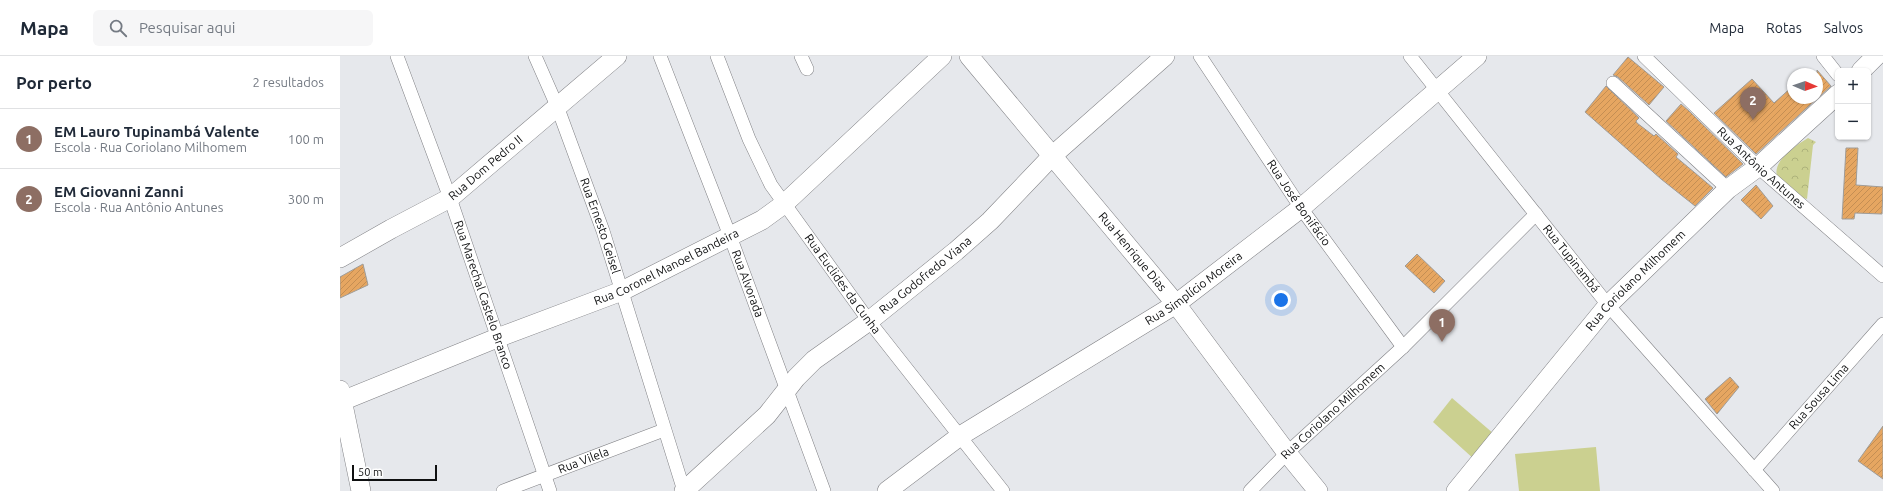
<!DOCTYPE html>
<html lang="pt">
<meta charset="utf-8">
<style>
:root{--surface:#fff;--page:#f6f6f7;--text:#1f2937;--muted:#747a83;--line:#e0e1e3;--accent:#ea580c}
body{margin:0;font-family:Ubuntu,sans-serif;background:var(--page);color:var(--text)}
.controls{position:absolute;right:12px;top:12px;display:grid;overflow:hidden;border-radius:6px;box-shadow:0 1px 3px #0004}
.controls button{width:36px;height:36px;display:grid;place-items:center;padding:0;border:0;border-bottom:1px solid var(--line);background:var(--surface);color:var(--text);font:20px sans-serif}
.compass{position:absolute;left:1447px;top:12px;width:36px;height:36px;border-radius:50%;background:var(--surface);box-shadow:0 1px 3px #0004;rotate:92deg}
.scale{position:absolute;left:12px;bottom:10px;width:85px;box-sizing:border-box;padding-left:4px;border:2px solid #0f1011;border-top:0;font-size:11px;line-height:14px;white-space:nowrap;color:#0f1011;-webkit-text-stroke:3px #fff;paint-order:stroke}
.you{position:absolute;left:941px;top:244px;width:14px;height:14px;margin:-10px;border:3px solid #fff;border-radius:50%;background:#1a73e8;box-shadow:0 0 0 6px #1a73e833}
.badge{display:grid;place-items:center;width:26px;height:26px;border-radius:50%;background:var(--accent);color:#fff;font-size:13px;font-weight:700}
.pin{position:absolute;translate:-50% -33px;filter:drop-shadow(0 1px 2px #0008)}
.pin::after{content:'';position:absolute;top:21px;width:14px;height:12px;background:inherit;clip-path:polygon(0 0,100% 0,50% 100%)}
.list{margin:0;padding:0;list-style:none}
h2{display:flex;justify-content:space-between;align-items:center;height:52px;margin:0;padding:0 16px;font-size:17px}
h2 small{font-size:13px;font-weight:400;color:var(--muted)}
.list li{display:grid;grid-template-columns:26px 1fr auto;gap:12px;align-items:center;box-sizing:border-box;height:60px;padding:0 16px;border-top:1px solid var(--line)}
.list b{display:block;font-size:15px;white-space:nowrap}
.list p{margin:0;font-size:13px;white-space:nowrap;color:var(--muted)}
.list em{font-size:13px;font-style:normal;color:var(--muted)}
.icon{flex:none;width:22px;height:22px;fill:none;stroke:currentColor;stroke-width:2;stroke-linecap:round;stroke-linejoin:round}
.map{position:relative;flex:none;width:1543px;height:435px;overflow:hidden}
header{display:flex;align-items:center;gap:24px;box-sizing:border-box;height:56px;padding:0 20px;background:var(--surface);border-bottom:1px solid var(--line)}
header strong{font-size:19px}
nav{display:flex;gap:22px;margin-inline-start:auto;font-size:14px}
.search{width:280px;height:36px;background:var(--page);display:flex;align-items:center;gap:10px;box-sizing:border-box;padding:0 14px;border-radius:6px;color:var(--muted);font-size:15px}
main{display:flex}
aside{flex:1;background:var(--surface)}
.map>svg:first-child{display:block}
</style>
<header>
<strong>Mapa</strong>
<div class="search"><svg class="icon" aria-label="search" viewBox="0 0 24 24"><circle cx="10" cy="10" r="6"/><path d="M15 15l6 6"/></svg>Pesquisar aqui</div>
<nav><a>Mapa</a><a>Rotas</a><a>Salvos</a></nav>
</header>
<main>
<aside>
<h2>Por perto<small>2 resultados</small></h2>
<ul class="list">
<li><span class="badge" style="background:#8d6e63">1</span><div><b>EM Lauro Tupinambá Valente</b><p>Escola · Rua Coriolano Milhomem</p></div><em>100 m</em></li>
<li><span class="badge" style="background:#8d6e63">2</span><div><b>EM Giovanni Zanni</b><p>Escola · Rua Antônio Antunes</p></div><em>300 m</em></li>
</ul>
</aside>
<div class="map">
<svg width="1543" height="435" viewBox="0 0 1543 435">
<defs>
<pattern id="park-crowns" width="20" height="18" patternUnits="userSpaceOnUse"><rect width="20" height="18" fill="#cbd090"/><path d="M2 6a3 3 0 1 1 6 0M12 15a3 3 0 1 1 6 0" fill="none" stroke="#adb27b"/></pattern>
<pattern id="building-hatch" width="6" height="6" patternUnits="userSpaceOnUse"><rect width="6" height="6" fill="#e6a661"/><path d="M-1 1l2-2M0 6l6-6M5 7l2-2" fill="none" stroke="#c48e53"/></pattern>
</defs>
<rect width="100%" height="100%" fill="#e6e8ec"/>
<g fill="#cbd090">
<path d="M1112,342L1154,378L1135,404L1093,366Z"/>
<path d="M1256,391L1260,435H1179L1175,398Z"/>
</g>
<path fill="url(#park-crowns)" d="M1468,82L1476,86L1473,89L1467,143C1461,141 1454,139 1449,136C1446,134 1443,130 1441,127C1425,109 1455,90 1468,82Z"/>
<g fill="url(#building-hatch)" stroke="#9f9c98">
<path d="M1288,1L1324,31L1309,49L1278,21L1273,19Z"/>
<path d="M1477,14L1491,30L1416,98L1374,57L1412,23L1434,47L1453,30V42H1477Z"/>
<path d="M1266,30L1299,62L1296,65L1297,67L1314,80L1316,78L1338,98L1336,101L1373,132L1355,150L1321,123L1245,56Z"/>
<path d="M1341,48L1349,55L1403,108L1386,121L1326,65Z"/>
<path d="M1506,92H1518L1516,129L1543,131L1542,158L1515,157L1514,163H1502Z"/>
<path d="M1416,129L1433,150L1421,163L1401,144Z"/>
<path d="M1077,198L1105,225L1094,237L1065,210Z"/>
<path d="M23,208L28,229L0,242V221Z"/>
<path d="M1390,321L1399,331L1377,358L1365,343Z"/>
<path d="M1543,370V423L1518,405Z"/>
</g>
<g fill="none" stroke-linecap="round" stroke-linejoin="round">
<defs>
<g id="street">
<path id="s1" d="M57,0L110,142L210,435"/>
<path id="s2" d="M195,0L217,50L263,175L344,435"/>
<path id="s3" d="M320,0L390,180L484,435"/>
<path id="s4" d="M377,0L409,83L431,129L529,265L663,435"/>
<path d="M461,0L467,13"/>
<path id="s5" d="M860,0L961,152L1063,291"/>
<path id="s6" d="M1070,0L1268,249L1433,435"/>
<path id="s7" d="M1304,0L1418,111L1543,220"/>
<path d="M1483,0L1498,19"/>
<path d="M1273,27L1388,133"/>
<path id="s8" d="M1414,414L1543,268"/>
<path id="s9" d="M163,435L324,374"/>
<path id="s10" d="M910,435L947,397L1063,291L1196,158"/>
</g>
<g id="secondary">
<path id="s11" d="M629,0L836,248L947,397L978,435"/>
<path d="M1521,15L1536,0"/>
<path id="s12" d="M0,202L51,173L110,142L277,0"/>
<path d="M0,334L21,435"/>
<path id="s13" d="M2,345L157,282L282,235L422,164L444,148L602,0"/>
<path id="s14" d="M344,435L427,359L456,322L474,304L529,265L616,195L650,165L712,100L825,0"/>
<path id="s15" d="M547,435L620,380L836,248L961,152L1137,0"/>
<path id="s16" d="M1116,435L1268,249L1388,133L1418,111L1498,38"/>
</g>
</defs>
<use href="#street" stroke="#808185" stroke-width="14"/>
<use href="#secondary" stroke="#808185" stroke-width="20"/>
<use href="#street" stroke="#fff" stroke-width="13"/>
<use href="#secondary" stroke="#fff" stroke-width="19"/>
</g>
<g text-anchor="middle" stroke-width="3" stroke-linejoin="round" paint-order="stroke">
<g font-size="12" fill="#0f1011" stroke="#fff">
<text dy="4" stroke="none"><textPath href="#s12" startOffset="172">Rua Dom Pedro II</textPath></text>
<text dy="4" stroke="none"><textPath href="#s7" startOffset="162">Rua Antônio Antunes</textPath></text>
<text dy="4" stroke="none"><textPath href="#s5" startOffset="177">Rua José Bonifácio</textPath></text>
<text dy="4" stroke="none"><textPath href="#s2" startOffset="182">Rua Ernesto Geisel</textPath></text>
<text dy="4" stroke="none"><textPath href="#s11" startOffset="255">Rua Henrique Dias</textPath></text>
<text dy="4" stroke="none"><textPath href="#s6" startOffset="259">Rua Tupinambá</textPath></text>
<text dy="4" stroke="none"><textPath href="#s13" startOffset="351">Rua Coronel Manoel Bandeira</textPath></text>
<text dy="4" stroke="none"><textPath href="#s14" startOffset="325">Rua Godofredo Viana</textPath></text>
<text dy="4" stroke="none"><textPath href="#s16" startOffset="277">Rua Coriolano Milhomem</textPath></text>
<text dy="4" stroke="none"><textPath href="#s3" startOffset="244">Rua Alvorada</textPath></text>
<text dy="4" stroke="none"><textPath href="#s4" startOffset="262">Rua Euclides da Cunha</textPath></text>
<text dy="4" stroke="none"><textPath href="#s15" startOffset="368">Rua Simplício Moreira</textPath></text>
<text dy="4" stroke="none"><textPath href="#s1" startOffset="254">Rua Marechal Castelo Branco</textPath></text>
<text dy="4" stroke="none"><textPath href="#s8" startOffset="98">Rua Sousa Lima</textPath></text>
<text dy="4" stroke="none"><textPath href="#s10" startOffset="115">Rua Coriolano Milhomem</textPath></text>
<text dy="4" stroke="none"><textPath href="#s9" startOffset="86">Rua Vilela</textPath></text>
</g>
</g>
</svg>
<div class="controls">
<button>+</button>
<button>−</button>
</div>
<svg class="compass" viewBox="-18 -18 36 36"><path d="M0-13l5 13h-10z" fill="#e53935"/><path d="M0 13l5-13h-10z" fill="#747a83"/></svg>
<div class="scale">50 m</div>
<div class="you"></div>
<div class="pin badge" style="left:1102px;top:286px;background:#8d6e63">1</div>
<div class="pin badge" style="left:1413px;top:64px;background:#8d6e63">2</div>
</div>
</main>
